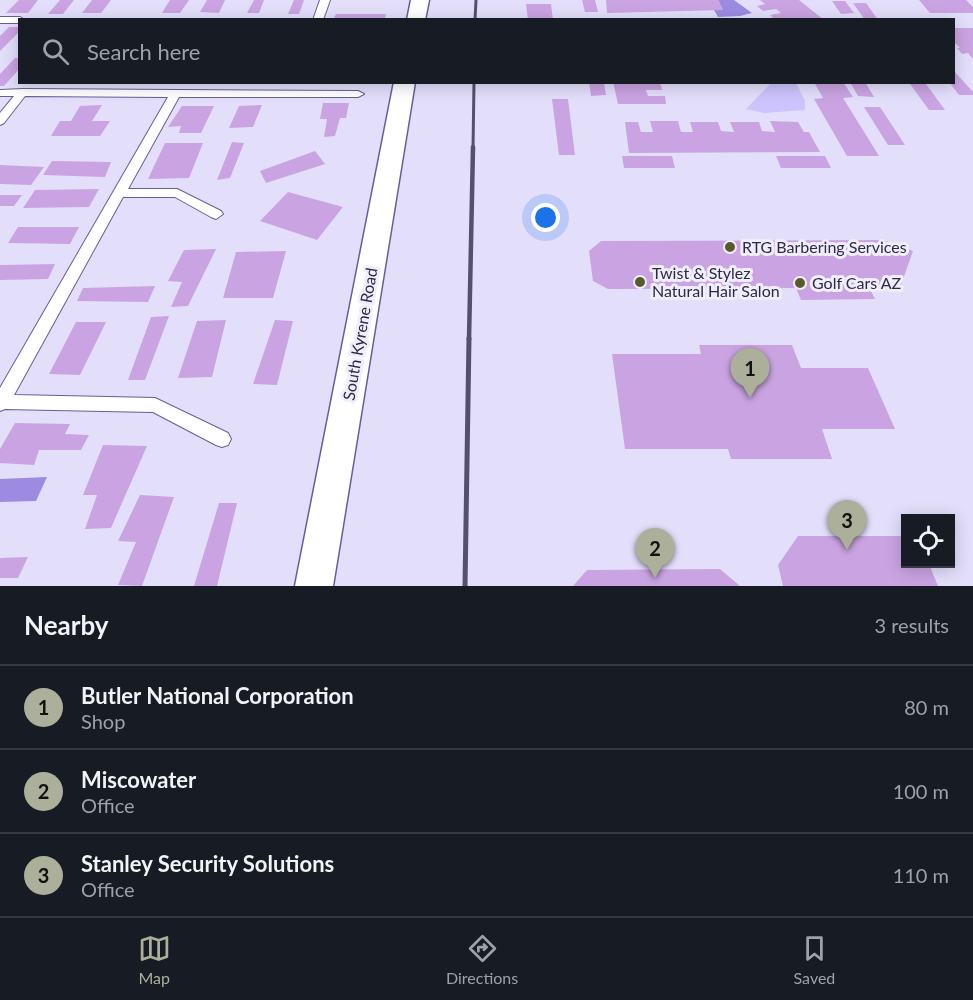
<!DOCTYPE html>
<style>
:root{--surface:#171b24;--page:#242831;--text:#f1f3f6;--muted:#9ea1a6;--line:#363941;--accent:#acaf9a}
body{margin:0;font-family:Lato,sans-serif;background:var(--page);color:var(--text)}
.controls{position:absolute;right:18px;bottom:18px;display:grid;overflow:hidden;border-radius:0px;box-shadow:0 3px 15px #0003}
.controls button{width:54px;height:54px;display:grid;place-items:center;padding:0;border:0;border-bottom:2px solid var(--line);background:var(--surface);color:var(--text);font:30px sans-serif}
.you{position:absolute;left:546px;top:218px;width:21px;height:21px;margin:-15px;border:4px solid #fff;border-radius:50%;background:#1a73e8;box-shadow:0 0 0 9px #1a73e833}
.badge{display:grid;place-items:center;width:39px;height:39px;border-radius:50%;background:var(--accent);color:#111;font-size:20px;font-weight:700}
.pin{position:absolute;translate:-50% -50px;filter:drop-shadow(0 2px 3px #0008)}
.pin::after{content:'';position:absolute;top:32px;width:21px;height:18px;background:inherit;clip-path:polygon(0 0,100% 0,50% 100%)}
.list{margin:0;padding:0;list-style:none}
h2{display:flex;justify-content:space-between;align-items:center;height:78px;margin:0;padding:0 24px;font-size:26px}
h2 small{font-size:20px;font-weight:400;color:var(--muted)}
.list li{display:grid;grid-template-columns:39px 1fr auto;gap:18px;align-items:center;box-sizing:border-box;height:84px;padding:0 24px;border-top:2px solid var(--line)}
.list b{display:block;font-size:22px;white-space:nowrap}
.list p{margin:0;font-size:20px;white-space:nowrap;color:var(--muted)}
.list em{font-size:20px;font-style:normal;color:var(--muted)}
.icon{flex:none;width:33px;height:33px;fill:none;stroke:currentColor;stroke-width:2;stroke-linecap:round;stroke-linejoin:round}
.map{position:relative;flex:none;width:973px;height:586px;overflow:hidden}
.search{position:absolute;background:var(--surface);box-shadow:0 3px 15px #0003;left:18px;right:18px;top:18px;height:66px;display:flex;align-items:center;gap:15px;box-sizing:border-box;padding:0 21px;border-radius:0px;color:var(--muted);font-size:22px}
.sheet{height:330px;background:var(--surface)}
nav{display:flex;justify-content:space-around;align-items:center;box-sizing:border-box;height:84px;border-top:2px solid var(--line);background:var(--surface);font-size:16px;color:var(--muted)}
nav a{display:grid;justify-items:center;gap:3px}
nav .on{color:var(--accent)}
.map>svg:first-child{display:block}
</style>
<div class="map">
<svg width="973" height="586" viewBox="0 0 973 586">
<rect width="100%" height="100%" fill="#e3dffb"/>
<path fill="#cdc4fe" d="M772,82L796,83L805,101V110L764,113L746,109Z"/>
<g fill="#9c8be0">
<path d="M718,0H734L752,13L740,16L718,17L714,10H723Z"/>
<path d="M47,477L36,501L0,502V479Z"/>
</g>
<g fill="#caa4e2">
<path d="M19,0H38L28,13H6Z"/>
<path d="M60,0H74L63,14H48Z"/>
<path d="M92,0H111L101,13H82Z"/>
<path d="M170,0H189L180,13H162Z"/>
<path d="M207,0H225L219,13L200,12Z"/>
<path d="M254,0H264L259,13H247Z"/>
<path d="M294,0H304L299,14H288Z"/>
<path d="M582,0H595L598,12H585Z"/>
<path d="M606,0H718L723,10L607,13Z"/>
<path d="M760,0H799L824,20H775L770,15L781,13L776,9L763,11L757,6L765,4Z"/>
<path d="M919,0H966L973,7V13H930Z"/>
<path d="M832,1H845L854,13L841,14Z"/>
<path d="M853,3H866L878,20H865Z"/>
<path d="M526,4H551L553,20H528Z"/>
<path d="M336,14H386L385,19L333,20Z"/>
<path d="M9,27H20V31L0,51V36Z"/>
<path d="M954,28H973V59L968,53L962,54L957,48H960L954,42L955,39Z"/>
<path d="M15,58H20V68L4,86H0V74Z"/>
<path d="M954,71L973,92V95H959L949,82H954Z"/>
<path d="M589,82H604L606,95L591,96Z"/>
<path d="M613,82H660L662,90H646L648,96H665L666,104H618Z"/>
<path d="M814,82H843L853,97L843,98L879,156H847L814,99L823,98Z"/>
<path d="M850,82H865L874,97L858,96Z"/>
<path d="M910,84H926L945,110H929Z"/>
<path d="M552,99H568L575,155H559Z"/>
<path d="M323,103H349L346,118H340L335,136L324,137L327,119H320Z"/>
<path d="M102,105L92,121H110L100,136H51L60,121H71L80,106Z"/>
<path d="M262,105L253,127L229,128L239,106Z"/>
<path d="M182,106H214L201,133H179L181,126L168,127Z"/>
<path d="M864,107H880L905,145H888Z"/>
<path d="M650,121H678L681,132H693L690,122H718L721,131L734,132L730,122H759L762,131L775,132L770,121L798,122L804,132H809L820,152L629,153L625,122H638L641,132H653Z"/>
<path d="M232,142L244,143L230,178L217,180Z"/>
<path d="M165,143H203L189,178L148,179Z"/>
<path d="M315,151L325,164L266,183L260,171Z"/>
<path d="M622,156H672L675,168H624Z"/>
<path d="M776,156H825L831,168H781Z"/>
<path d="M52,161L111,162L105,177L43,175Z"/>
<path d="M0,165L44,167L31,185L0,184Z"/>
<path d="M99,189L89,207L23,208L35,190Z"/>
<path d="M288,192L343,207L317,240L260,221Z"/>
<path d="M0,195H22L14,206H0Z"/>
<path d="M18,227H79L70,244L8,243Z"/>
<path d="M883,240L913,251L901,285H868L875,299L801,300L796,288L608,289L593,281L589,251L601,241Z"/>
<path d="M216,249L188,306L171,307L182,282L168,281L184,250Z"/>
<path d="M286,251L273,298H223L236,252Z"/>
<path d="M55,264L48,279L0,280V265Z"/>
<path d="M155,286L148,302L77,301L83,288Z"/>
<path d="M169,316L145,380H128L151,317Z"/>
<path d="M226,320L212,377L178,378L197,321Z"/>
<path d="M275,320L293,321L277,385L253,384Z"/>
<path d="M76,322H106L80,375L49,374Z"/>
<path d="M699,345H792L801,368H868L895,429H822L832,459H731L728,449H625L612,354H701Z"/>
<path d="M15,423L70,424L65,434L89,435L81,450H39L34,465L0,463V449Z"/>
<path d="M103,445L147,446L111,528L85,529L97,495H83Z"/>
<path d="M140,495L174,497L142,586L118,585L136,542L118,541Z"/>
<path d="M219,503H237L217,586H194Z"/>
<path d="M798,536H906V564H929L938,586H783L778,565Z"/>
<path d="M28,557L18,578H0V558Z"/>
<path d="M720,569L740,586H573L587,570Z"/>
</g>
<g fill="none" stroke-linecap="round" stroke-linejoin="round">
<defs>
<g id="service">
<path d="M320,0H330L323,20H313Z"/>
<path d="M0,17H20L25,20H20V23H0Z"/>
<path d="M23,89L358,91L364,94L358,97H179L128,189H177L221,211L223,214L216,219L211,217L175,197H123L14,395L155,398L228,433L231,439L228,445L222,447L216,445L153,412L5,409L0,411V388L168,97L25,96L4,123L0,125V113L14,96H0V90Z"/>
</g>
<g id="minor">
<path d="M411,0H429L425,20H407Z"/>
<path d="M394,82H415L333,586H295Z"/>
</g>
</defs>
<use href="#service" stroke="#695c99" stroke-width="2"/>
<use href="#minor" stroke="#695c99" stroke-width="3"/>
<use href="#service" fill="#fff" fill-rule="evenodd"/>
<use href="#minor" fill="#fff" fill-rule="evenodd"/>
<g stroke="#55506b" stroke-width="3">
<path d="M475,20L476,0"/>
<path d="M473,149L474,82"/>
</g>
<path stroke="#55506b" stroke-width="4.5" d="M469,340L473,147"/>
<path stroke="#55506b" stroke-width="5" d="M465,586L469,338"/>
</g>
<g fill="#585b29" stroke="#f0eefc" stroke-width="2">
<circle cx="730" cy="247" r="6"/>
<circle cx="640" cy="282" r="6"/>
<circle cx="800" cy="283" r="6"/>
</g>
<g text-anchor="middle" stroke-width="6" stroke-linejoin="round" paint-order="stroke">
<g font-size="16" fill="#2e2944" stroke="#f0eefc" text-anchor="start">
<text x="742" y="253">RTG Barbering Services</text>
<text x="652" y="279">Twist &amp; Stylez<tspan x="652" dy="18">Natural Hair Salon</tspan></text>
<text x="812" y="289">Golf Cars AZ</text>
</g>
<g font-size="16" fill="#2e2944" stroke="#f0eefc">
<text transform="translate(360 334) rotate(-80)" y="6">South Kyrene Road</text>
</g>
</g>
</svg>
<div class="controls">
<button><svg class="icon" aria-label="locate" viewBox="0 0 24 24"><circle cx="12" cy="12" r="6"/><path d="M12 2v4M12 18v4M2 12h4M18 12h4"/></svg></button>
</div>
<div class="you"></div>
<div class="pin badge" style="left:750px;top:398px">1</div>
<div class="pin badge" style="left:655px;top:578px">2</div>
<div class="pin badge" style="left:847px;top:550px">3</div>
<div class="search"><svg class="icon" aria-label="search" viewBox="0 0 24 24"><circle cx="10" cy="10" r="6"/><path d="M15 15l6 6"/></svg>Search here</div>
</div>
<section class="sheet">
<h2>Nearby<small>3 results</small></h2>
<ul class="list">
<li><span class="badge">1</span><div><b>Butler National Corporation</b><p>Shop</p></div><em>80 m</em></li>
<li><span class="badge">2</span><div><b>Miscowater</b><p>Office</p></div><em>100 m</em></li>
<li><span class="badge">3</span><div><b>Stanley Security Solutions</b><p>Office</p></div><em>110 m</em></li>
</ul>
</section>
<nav>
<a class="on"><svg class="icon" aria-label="map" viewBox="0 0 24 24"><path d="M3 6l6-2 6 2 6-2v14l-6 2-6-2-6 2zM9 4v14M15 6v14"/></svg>Map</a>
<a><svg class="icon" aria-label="directions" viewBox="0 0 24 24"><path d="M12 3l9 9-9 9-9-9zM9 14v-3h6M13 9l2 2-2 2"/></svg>Directions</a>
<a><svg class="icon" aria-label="saved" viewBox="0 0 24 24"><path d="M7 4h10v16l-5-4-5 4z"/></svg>Saved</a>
</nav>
